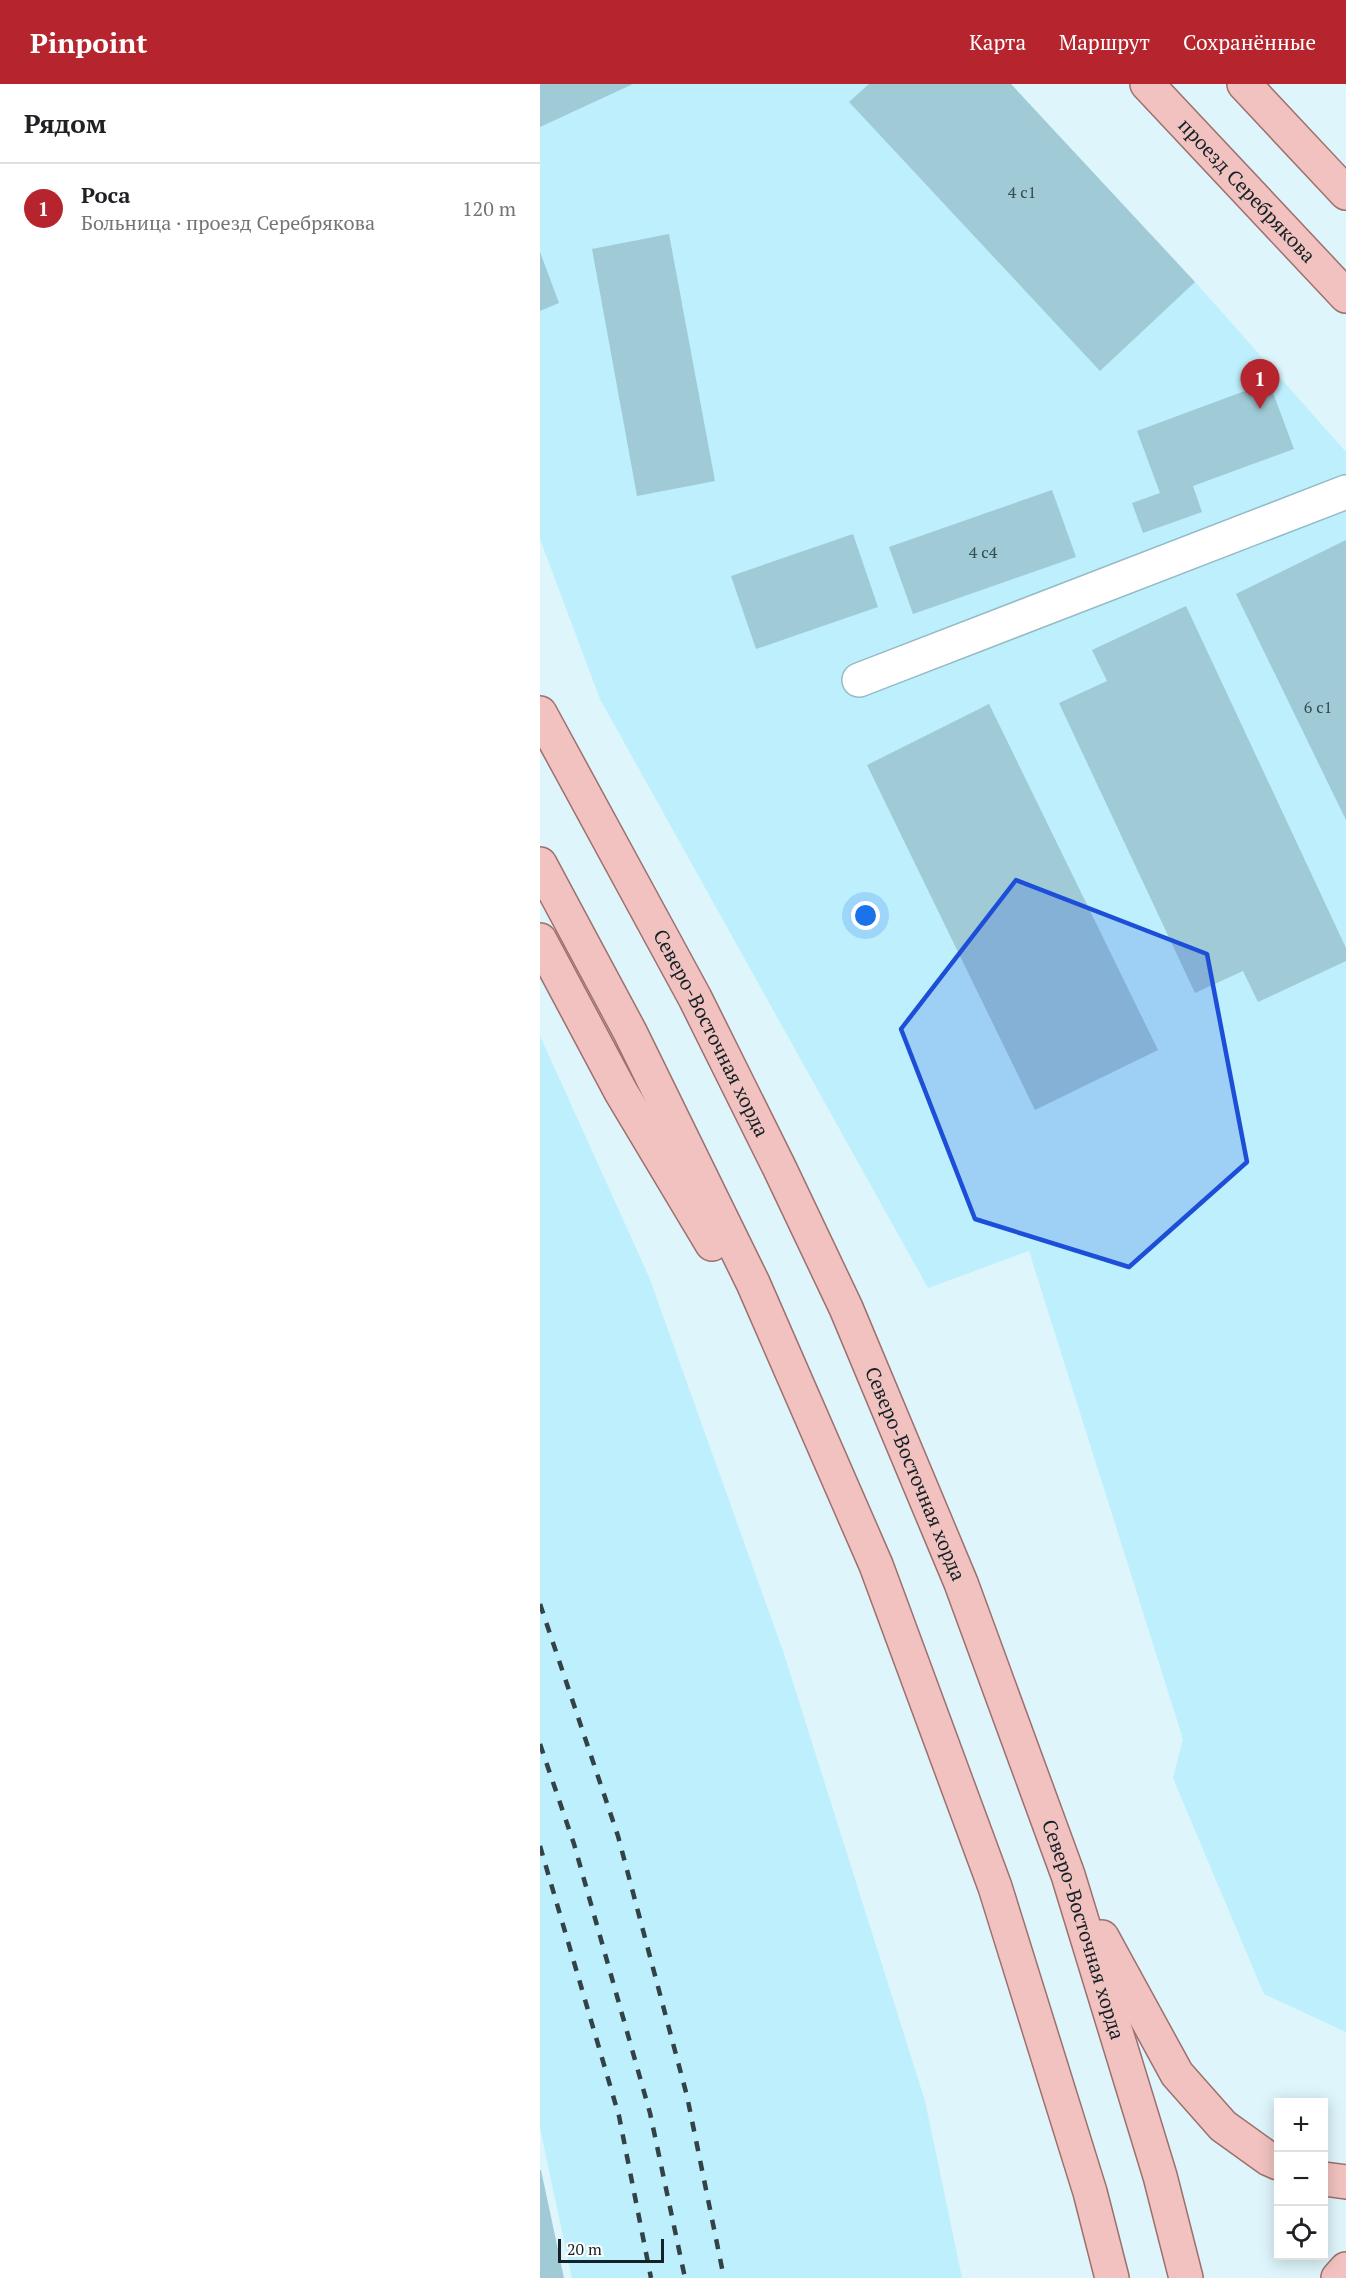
<!DOCTYPE html>
<html lang="ru">
<meta charset="utf-8">
<style>
:root{--surface:#fff;--page:#f2f2f2;--text:#202124;--muted:#757577;--line:#e0e0e0;--accent:#b6252e}
body{margin:0;font-family:"PT Serif",serif;background:var(--page);color:var(--text)}
.controls{position:absolute;right:18px;bottom:18px;display:grid;overflow:hidden;border-radius:0px;box-shadow:0 3px 15px #0003}
.controls button{width:54px;height:54px;display:grid;place-items:center;padding:0;border:0;border-bottom:2px solid var(--line);background:var(--surface);color:var(--text);font:30px sans-serif}
.scale{position:absolute;left:18px;bottom:15px;width:106px;box-sizing:border-box;padding-left:6px;border:3px solid #132226;border-top:0;font-size:16px;line-height:21px;white-space:nowrap;color:#132226;-webkit-text-stroke:4px #fff;paint-order:stroke}
.you{position:absolute;left:326px;top:832px;width:21px;height:21px;margin:-15px;border:4px solid #fff;border-radius:50%;background:#1a73e8;box-shadow:0 0 0 9px #1a73e833}
.badge{display:grid;place-items:center;width:39px;height:39px;border-radius:50%;background:var(--accent);color:#fff;font-size:20px;font-weight:700}
.pin{position:absolute;translate:-50% -50px;filter:drop-shadow(0 2px 3px #0008)}
.pin::after{content:'';position:absolute;top:32px;width:21px;height:18px;background:inherit;clip-path:polygon(0 0,100% 0,50% 100%)}
.list{margin:0;padding:0;list-style:none}
h2{display:flex;justify-content:space-between;align-items:center;height:78px;margin:0;padding:0 24px;font-size:26px}
h2 small{font-size:20px;font-weight:400;color:var(--muted)}
.list li{display:grid;grid-template-columns:39px 1fr auto;gap:18px;align-items:center;box-sizing:border-box;height:90px;padding:0 24px;border-top:2px solid var(--line)}
.list b{display:block;font-size:22px;white-space:nowrap}
.list p{margin:0;font-size:20px;white-space:nowrap;color:var(--muted)}
.list em{font-size:20px;font-style:normal;color:var(--muted)}
.icon{flex:none;width:33px;height:33px;fill:none;stroke:currentColor;stroke-width:2;stroke-linecap:round;stroke-linejoin:round}
.map{position:relative;flex:none;width:806px;height:2194px;overflow:hidden}
header{display:flex;align-items:center;gap:36px;box-sizing:border-box;height:84px;padding:0 30px;background:var(--accent);color:#fff}
header strong{font-size:28px}
nav{display:flex;gap:33px;margin-inline-start:auto;font-size:21px}
main{display:flex}
aside{flex:1;background:var(--surface)}
.map>svg:first-child{display:block}
</style>
<header>
<strong>Pinpoint</strong>
<nav><a>Карта</a><a>Маршрут</a><a>Сохранённые</a></nav>
</header>
<main>
<aside>
<h2>Рядом<small></small></h2>
<ul class="list">
<li><span class="badge">1</span><div><b>Роса</b><p>Больница · проезд Серебрякова</p></div><em>120 m</em></li>
</ul>
</aside>
<div class="map">
<svg width="806" height="2194" viewBox="0 0 806 2194">
<rect width="100%" height="100%" fill="#ddf5fb"/>
<g fill="#beeffd">
<path d="M0,0H471L655,198L806,368V1948L724,1910L633,1694L643,1655L489,1167L388,1204L60,615L0,455Z"/>
<path d="M0,952L109,1193L244,1570L385,2017L422,2194H32L0,2044Z"/>
</g>
<g fill="#9fcad6">
<path d="M0,0H93L0,43Z"/>
<path d="M329,0H471L655,198L560,287L309,18Z"/>
<path d="M129,150L175,397L97,412L52,165Z"/>
<path d="M0,168L19,219L0,227Z"/>
<path d="M729,298L754,365L653,402L662,428L603,449L592,419L620,409L597,347Z"/>
<path d="M512,406L536,473L373,530L349,463Z"/>
<path d="M313,450L338,523L216,565L191,492Z"/>
<path d="M806,456V736L696,510Z"/>
<path d="M646,522L806,864V877L718,918L703,887L655,909L519,619L567,597L552,566Z"/>
<path d="M449,620L618,966L495,1026L327,681Z"/>
<path d="M0,2086H1L24,2194H0Z"/>
</g>
<g fill="none" stroke-linecap="round" stroke-linejoin="round">
<defs>
<path id="minor" d="M319,596L806,408"/>
<g id="major">
<path id="s1" d="M607,0L806,212"/>
<path d="M704,0L806,109"/>
<path id="s2" d="M0,629L155,914L239,1083L306,1224L421,1499L528,1791L620,2092L646,2194"/>
<path d="M0,780L90,948L213,1199L336,1481L455,1803L550,2108L572,2194"/>
<path d="M0,856L81,1008L172,1160"/>
<path d="M562,1853L637,1990L683,2042L729,2075L738,2079"/>
<path d="M784,2095L806,2098"/>
<path d="M798,2194L806,2185"/>
</g>
</defs>
<use href="#minor" stroke="#95bbc6" stroke-width="36"/>
<use href="#major" stroke="#9d706e" stroke-width="36"/>
<use href="#minor" stroke="#fff" stroke-width="33"/>
<use href="#major" stroke="#f1c2bf" stroke-width="33"/>
<g stroke="#324247" stroke-width="4.5" stroke-dasharray="10 10" stroke-linecap="butt">
<path d="M0,1520L78,1752L147,2012L184,2194"/>
<path d="M0,1660L34,1760L110,2029L145,2194"/>
<path d="M0,1762L79,2032L111,2194"/>
</g>
</g>
<path fill="#1d4ed8" fill-opacity="0.2" stroke="#1d4ed8" stroke-width="4.5" stroke-linejoin="round" d="M476,796L667,870L707,1078L589,1183L435,1135L361,945Z"/>
<g text-anchor="middle" stroke-width="5" stroke-linejoin="round" paint-order="stroke">
<g font-size="16" fill="#364c52">
<text x="482" y="114">4 с1</text>
<text x="443" y="474">4 с4</text>
<text x="778" y="629">6 с1</text>
</g>
<g font-size="20" fill="#132226" stroke="#fff">
<text dy="7" stroke="none"><textPath href="#s1" startOffset="146">проезд Серебрякова</textPath></text>
<text dy="7" stroke="none"><textPath href="#s2" startOffset="363">Северо-Восточная хорда</textPath></text>
<text dy="7" stroke="none"><textPath href="#s2" startOffset="849">Северо-Восточная хорда</textPath></text>
<text dy="7" stroke="none"><textPath href="#s2" startOffset="1335">Северо-Восточная хорда</textPath></text>
</g>
</g>
</svg>
<div class="controls">
<button>+</button>
<button>−</button>
<button><svg class="icon" aria-label="locate" viewBox="0 0 24 24"><circle cx="12" cy="12" r="6"/><path d="M12 2v4M12 18v4M2 12h4M18 12h4"/></svg></button>
</div>
<div class="scale">20 m</div>
<div class="you"></div>
<div class="pin badge" style="left:720px;top:325px">1</div>
</div>
</main>
